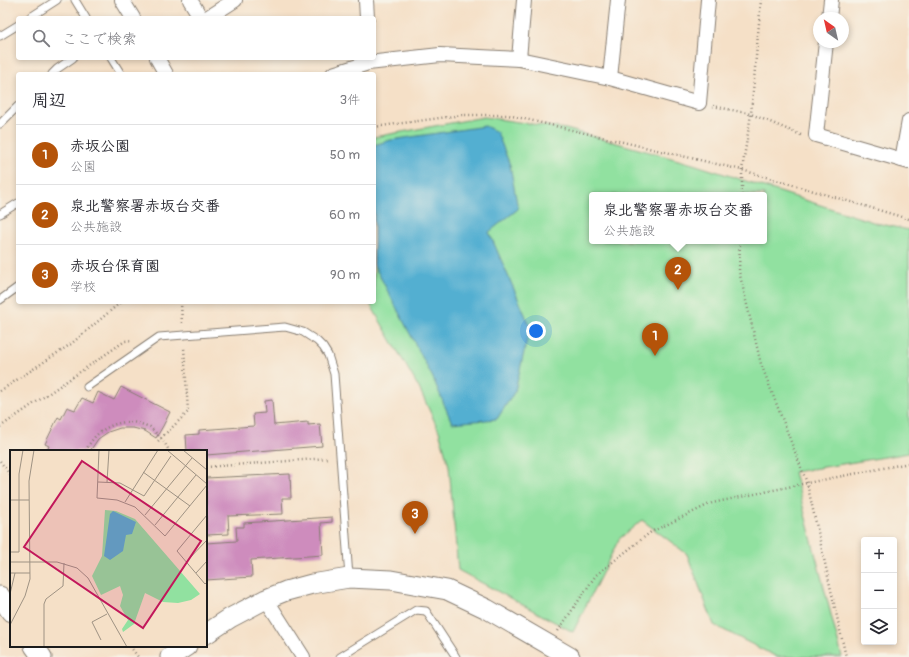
<!DOCTYPE html>
<html lang="ja">
<meta charset="utf-8">
<style>
:root{--surface:#fff;--page:#f7f7f7;--text:#2b2b33;--muted:#7c7c81;--line:#e1e1e2;--accent:#b45309}
body{margin:0;font-family:Pangolin,"Klee One",sans-serif;background:var(--page);color:var(--text)}
.controls{position:absolute;right:12px;bottom:12px;display:grid;overflow:hidden;border-radius:4px;box-shadow:0 2px 6px #0003}
.controls button{width:36px;height:36px;display:grid;place-items:center;padding:0;border:0;border-bottom:1px solid var(--line);background:var(--surface);color:var(--text);font:20px sans-serif}
.compass{position:absolute;left:813px;top:12px;width:36px;height:36px;border-radius:50%;background:var(--surface);box-shadow:0 2px 6px #0003;rotate:326deg}
.you{position:absolute;left:536px;top:331px;width:14px;height:14px;margin:-10px;border:3px solid #fff;border-radius:50%;background:#1a73e8;box-shadow:0 0 0 6px #1a73e833}
.badge{display:grid;place-items:center;width:26px;height:26px;border-radius:50%;background:var(--accent);color:#fff;font-size:13px;font-weight:700}
.pin{position:absolute;translate:-50% -33px;filter:drop-shadow(0 1px 2px #0008)}
.pin::after{content:'';position:absolute;top:21px;width:14px;height:12px;background:inherit;clip-path:polygon(0 0,100% 0,50% 100%)}
.popup{position:absolute;left:589px;top:192px;width:178px;height:52px;box-sizing:border-box;display:grid;place-content:center;border-radius:4px;background:var(--surface);filter:drop-shadow(0 1px 3px #0005);font-size:13px;white-space:nowrap;color:var(--muted)}
.popup b{font-size:15px;color:var(--text)}
.popup::after{content:'';position:absolute;left:50%;top:100%;margin-left:-8px;border:8px solid transparent;border-top-color:var(--surface)}
.list{margin:0;padding:0;list-style:none}
h2{display:flex;justify-content:space-between;align-items:center;height:52px;margin:0;padding:0 16px;font-size:17px}
h2 small{font-size:13px;font-weight:400;color:var(--muted)}
.list li{display:grid;grid-template-columns:26px 1fr auto;gap:12px;align-items:center;box-sizing:border-box;height:60px;padding:0 16px;border-top:1px solid var(--line)}
.list b{display:block;font-size:15px;white-space:nowrap}
.list p{margin:0;font-size:13px;white-space:nowrap;color:var(--muted)}
.list em{font-size:13px;font-style:normal;color:var(--muted)}
.icon{flex:none;width:22px;height:22px;fill:none;stroke:currentColor;stroke-width:2;stroke-linecap:round;stroke-linejoin:round}
.map{position:relative;flex:none;width:909px;height:657px;overflow:hidden}
.search{position:absolute;background:var(--surface);box-shadow:0 2px 6px #0003;left:16px;top:16px;width:360px;height:44px;display:flex;align-items:center;gap:10px;box-sizing:border-box;padding:0 14px;border-radius:4px;color:var(--muted);font-size:15px}
.panel{position:absolute;background:var(--surface);box-shadow:0 2px 6px #0003;left:16px;top:72px;width:360px;height:232px;border-radius:4px}
.map>svg:first-child{display:block}
</style>
<div class="map">
<svg width="909" height="657" viewBox="0 0 909 657">
<rect width="100%" height="100%" fill="#f7f3e8"/>
<filter id="ink" filterUnits="userSpaceOnUse"><feTurbulence type="fractalNoise" baseFrequency=".025" numOctaves="2"/><feDisplacementMap in="SourceGraphic" scale="8" xChannelSelector="R" yChannelSelector="G"/><feConvolveMatrix kernelMatrix="1 2 1 2 8 2 1 2 1" color-interpolation-filters="sRGB"/></filter>
<filter id="wash" filterUnits="userSpaceOnUse"><feTurbulence type="fractalNoise" baseFrequency=".012" numOctaves="4" result="noise"/><feDisplacementMap in="SourceGraphic" scale="16" xChannelSelector="R" yChannelSelector="G"/><feGaussianBlur stdDeviation="0.9" result="paint"/><feColorMatrix in="noise" values="0 0 0 0 0 0 0 0 0 0 0 0 0 0 0 0 0 1.4 0 .05"/><feComposite in="paint" operator="in"/></filter>
<g filter="url(#wash)">
<rect width="100%" height="100%" fill="#f5e0c7"/>
<path fill="#91e1a0" stroke="#567e5e" fill-rule="evenodd" d="M484,117L566,129L693,164L876,223L909,230V453L794,472L842,657H777L714,625L687,554L642,520L619,539L573,632L458,570L449,466L439,431L419,388L369,302H374V137ZM592,195H764V241H592Z"/>
<path fill="#53afd1" stroke="#386676" d="M485,126L497,132L510,165L518,209L489,232L530,326L515,391L497,419L452,423L433,378L396,307L374,265V145L391,140Z"/>
<g id="blocks">
<g fill="#ce8cbd">
<path d="M121,387L170,412L163,426L156,438L145,431L133,428H120L108,432L98,439L90,451H47L49,446L45,444L58,417L61,419L67,407L75,410L82,398L93,403L98,392L114,400Z"/>
<path d="M272,400L274,425L308,422V425L320,424L322,446L206,455V451H187L186,435L199,434V430L254,426L253,414L265,413L264,401Z"/>
<path d="M290,474L291,498H282L283,514L228,516L229,534L206,535V478Z"/>
<path d="M332,517V522L321,523L323,555L251,560L252,577L206,580V543L237,541L236,527H244V523Z"/>
</g>
</g>
</g>
<g filter="url(#ink)">
<use href="#blocks" fill-opacity="0" stroke="#887e72" stroke-width="1"/>
<g fill="none" stroke-linecap="round" stroke-linejoin="round">
<defs>
<g id="lane">
<path d="M75,0L86,18"/>
<path d="M29,18L57,0"/>
<path d="M0,36L18,25"/>
<path d="M111,58L121,74"/>
<path d="M52,74L57,69L73,58"/>
<path d="M0,124L18,106"/>
<path d="M0,214L18,203"/>
<path d="M0,300L18,287"/>
<path d="M87,387L159,337L285,327L303,332L317,341L323,347L328,355L334,374L349,577"/>
<path d="M340,657L416,610L426,611L456,657"/>
</g>
<g id="street">
<path d="M122,0L133,18"/>
<path d="M190,0L201,18"/>
<path d="M366,0L367,18"/>
<path d="M207,18L235,0"/>
<path d="M829,18L831,0"/>
<path d="M826,42L816,135L909,162"/>
<path d="M157,58L166,74"/>
<path d="M519,59L524,0"/>
<path d="M333,74L368,63L440,55L519,59L610,78L699,103L708,0"/>
<path d="M610,78L618,0"/>
<path d="M902,160L909,121"/>
<path d="M266,599L303,657"/>
</g>
<g id="secondary">
<path d="M0,596L11,612"/>
<path d="M206,634L230,618L266,599L286,591L312,584L349,578L391,580L447,590L487,609L570,657"/>
<path d="M34,646L42,657"/>
<path d="M170,657L187,646"/>
</g>
</defs>
<use href="#lane" stroke="#887e72" stroke-width="9"/>
<use href="#street" stroke="#887e72" stroke-width="16"/>
<use href="#secondary" stroke="#887e72" stroke-width="21"/>
<g stroke="#887e72" stroke-width="2.5" stroke-dasharray="1 3" stroke-linecap="butt">
<path d="M713,106L751,114L801,135"/>
<path d="M374,127L462,115H508L742,170L909,219"/>
<path d="M742,195V170L751,114L761,0"/>
<path d="M740,241L739,271L761,364L807,483L846,657"/>
<path d="M181,302L182,324"/>
<path d="M0,391L71,344L121,302"/>
<path d="M0,427L125,341L133,340"/>
<path d="M158,441L188,412L184,347"/>
<path d="M86,451C94,430 119,417 141,424C144,425 147,426 150,427C152,429 155,432 157,434C162,439 166,444 169,451"/>
<path d="M0,461L11,476"/>
<path d="M206,467L329,458"/>
<path d="M558,631L596,575L651,532L712,503L807,483L909,463"/>
<path d="M130,646L138,657"/>
</g>
<use href="#lane" stroke="#fff" stroke-width="7"/>
<use href="#street" stroke="#fff" stroke-width="14"/>
<use href="#secondary" stroke="#fff" stroke-width="19"/>
</g>
</g>
<g transform="translate(10 450)">
<rect width="197" height="197" fill="#f5e0c7"/>
<path d="M95,60L106,61L125,69L190,144L181,150L168,153L153,152L135,143L124,174L113,182L112,179L118,170L110,156L113,145L110,136L91,145L82,126L92,106Z" fill="#91e1a0"/>
<path d="M103,61L126,72L122,84L116,85L113,101L100,110L94,106L100,64Z" fill="#53afd1"/>
<path fill="none" stroke="#9e9283" stroke-width="1" d="M89,0L87,48L107,50L125,57L155,86L197,35M157,0L197,34M173,0L197,20M133,22L180,56M88,32L110,33L134,46L161,6M97,32L99,0M0,50H19M115,52L148,0M135,65L182,8M197,65L167,101L195,134L197,132M145,75L186,25M0,102H9V24L13,0M0,112H47L67,118L78,128L117,197M176,112L197,90M0,123H20M186,123L197,111M0,144L5,123M0,175L15,146L20,129L19,31L24,0M91,190L82,172L97,164M34,197V154L36,149L53,136L54,113"/>
<path fill="#c2185b" fill-opacity="0.15" stroke="#c2185b" stroke-width="2" d="M72,11L191,91L133,178L14,97Z"/>
<rect width="197" height="197" fill="none" stroke="#1c1c1c" stroke-width="2"/>
</g>
</svg>
<div class="controls">
<button>+</button>
<button>−</button>
<button><svg class="icon" aria-label="layers" viewBox="0 0 24 24"><path d="M12 4l9 5-9 5-9-5zM3 14l9 5 9-5"/></svg></button>
</div>
<svg class="compass" viewBox="-18 -18 36 36"><path d="M0-13l5 13h-10z" fill="#e53935"/><path d="M0 13l5-13h-10z" fill="#7c7c81"/></svg>
<div class="you"></div>
<div class="pin badge" style="left:655px;top:356px">1</div>
<div class="pin badge" style="left:678px;top:290px">2</div>
<div class="popup"><b>泉北警察署赤坂台交番</b>公共施設</div>
<div class="pin badge" style="left:415px;top:534px">3</div>
<div class="search"><svg class="icon" aria-label="search" viewBox="0 0 24 24"><circle cx="10" cy="10" r="6"/><path d="M15 15l6 6"/></svg>ここで検索</div>
<section class="panel">
<h2>周辺<small>3件</small></h2>
<ul class="list">
<li><span class="badge">1</span><div><b>赤坂公園</b><p>公園</p></div><em>50 m</em></li>
<li><span class="badge">2</span><div><b>泉北警察署赤坂台交番</b><p>公共施設</p></div><em>60 m</em></li>
<li><span class="badge">3</span><div><b>赤坂台保育園</b><p>学校</p></div><em>90 m</em></li>
</ul>
</section>
</div>
